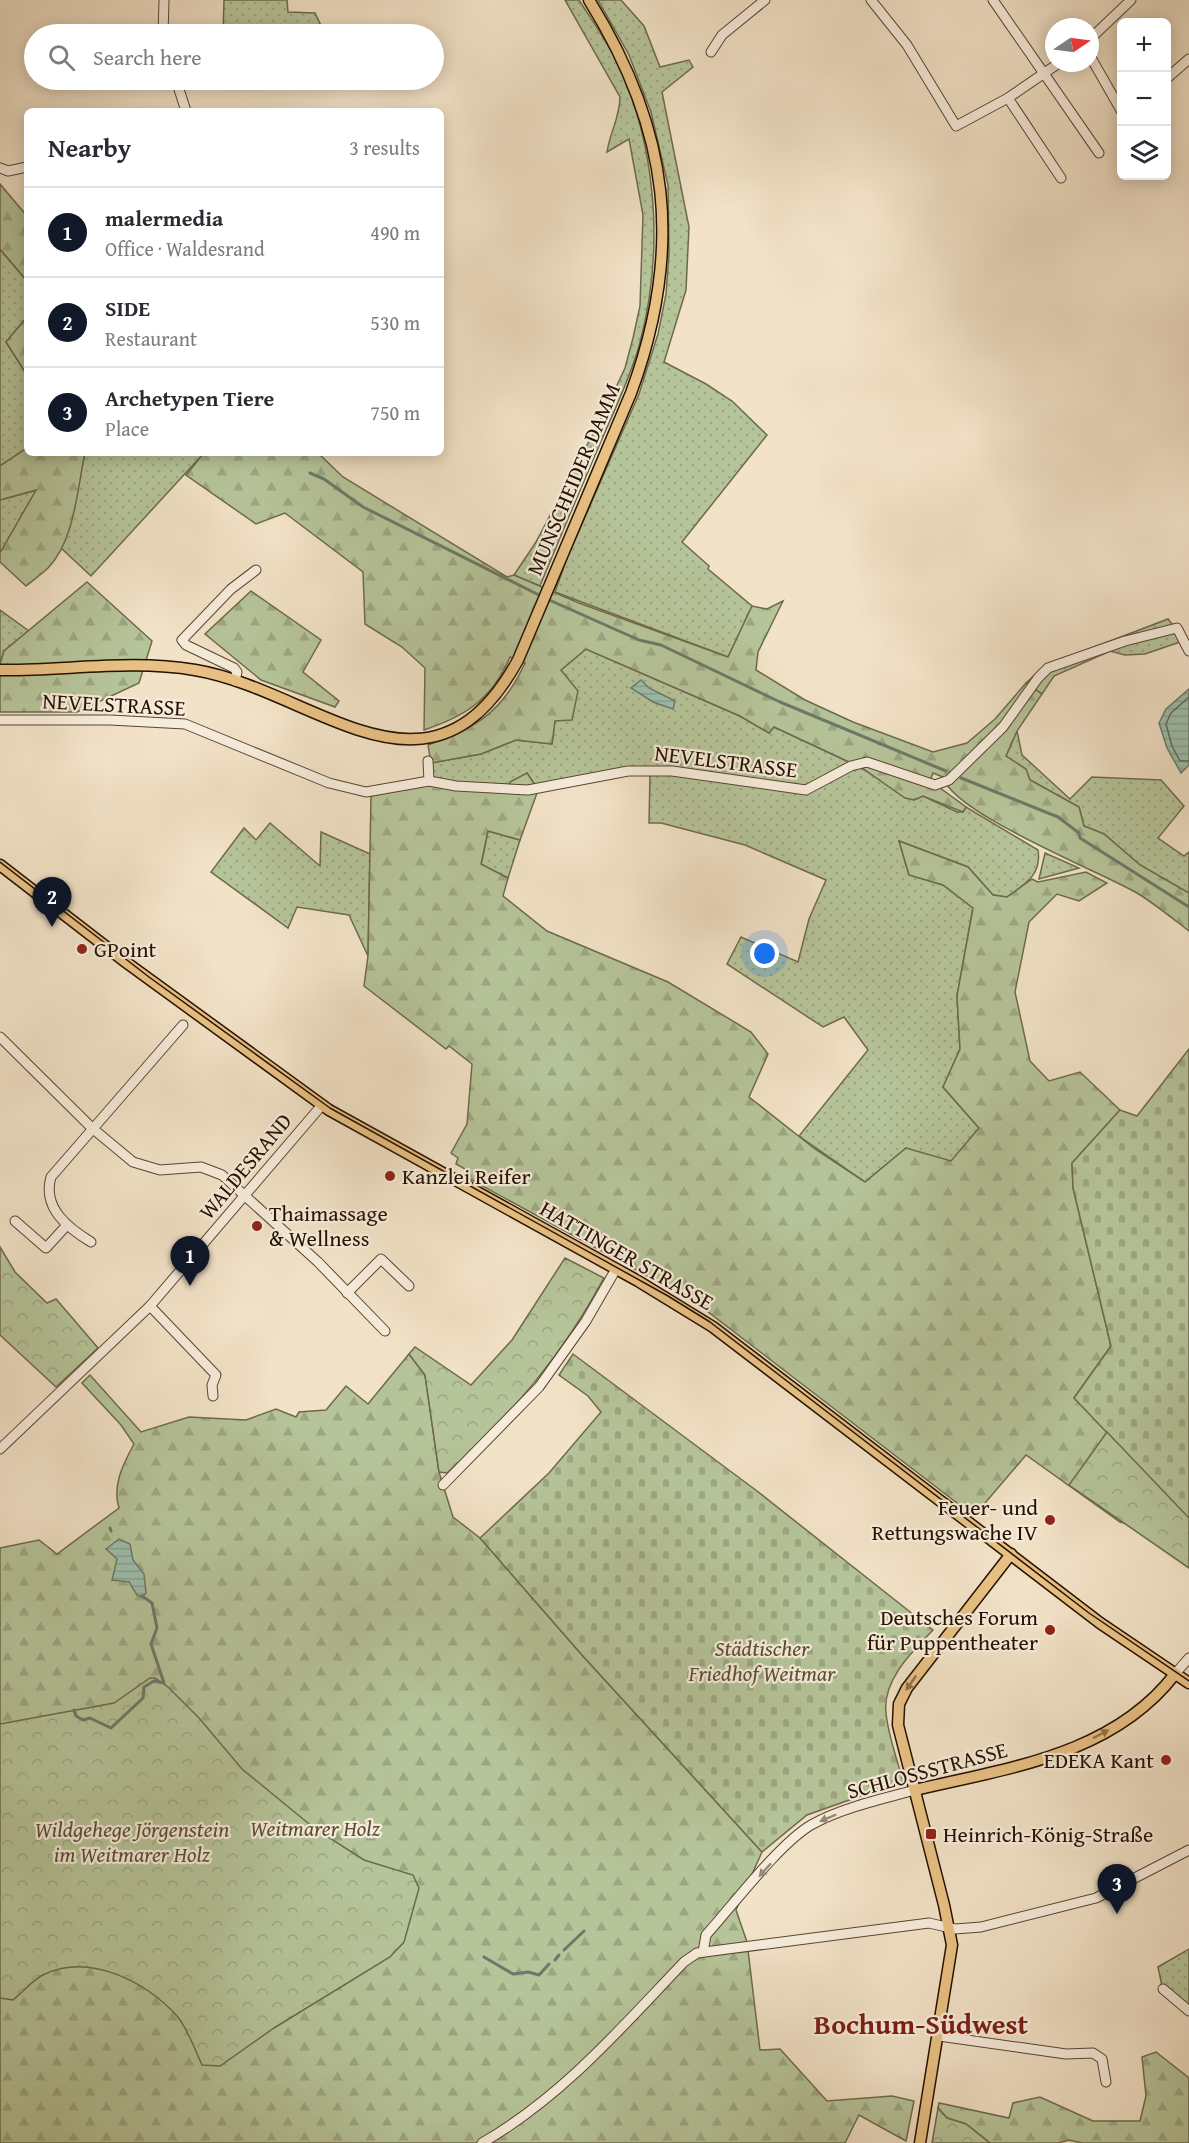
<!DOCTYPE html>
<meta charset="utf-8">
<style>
:root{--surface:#fff;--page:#f2f2f3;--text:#2b2b33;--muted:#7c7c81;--line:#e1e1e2;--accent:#111827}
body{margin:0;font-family:"Gentium Book Plus",serif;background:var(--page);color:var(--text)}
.controls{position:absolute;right:18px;top:18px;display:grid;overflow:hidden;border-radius:9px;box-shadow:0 3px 15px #0003}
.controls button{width:54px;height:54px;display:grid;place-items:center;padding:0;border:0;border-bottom:2px solid var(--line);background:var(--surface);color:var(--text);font:30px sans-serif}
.compass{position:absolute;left:1045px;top:18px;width:54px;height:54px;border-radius:50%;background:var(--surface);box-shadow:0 3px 15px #0003;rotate:77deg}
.you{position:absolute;left:765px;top:954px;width:21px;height:21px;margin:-15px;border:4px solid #fff;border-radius:50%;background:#1a73e8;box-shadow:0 0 0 9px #1a73e833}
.badge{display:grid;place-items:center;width:39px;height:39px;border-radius:50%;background:var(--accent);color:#fff;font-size:20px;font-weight:700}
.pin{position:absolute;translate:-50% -50px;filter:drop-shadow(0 2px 3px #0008)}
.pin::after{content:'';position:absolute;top:32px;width:21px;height:18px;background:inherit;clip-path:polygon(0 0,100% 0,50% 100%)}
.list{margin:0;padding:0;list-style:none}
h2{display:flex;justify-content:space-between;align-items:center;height:78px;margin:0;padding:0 24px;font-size:26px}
h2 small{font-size:20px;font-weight:400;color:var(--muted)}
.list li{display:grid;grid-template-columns:39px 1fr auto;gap:18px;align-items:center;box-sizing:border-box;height:90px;padding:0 24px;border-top:2px solid var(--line)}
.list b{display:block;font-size:22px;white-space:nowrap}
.list p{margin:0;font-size:20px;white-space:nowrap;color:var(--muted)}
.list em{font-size:20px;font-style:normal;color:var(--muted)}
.icon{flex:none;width:33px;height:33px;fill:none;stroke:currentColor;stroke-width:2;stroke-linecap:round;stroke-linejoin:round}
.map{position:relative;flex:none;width:1189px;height:2143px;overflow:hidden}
.search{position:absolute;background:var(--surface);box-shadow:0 3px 15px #0003;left:24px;top:24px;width:420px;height:66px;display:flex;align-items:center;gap:15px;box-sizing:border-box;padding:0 21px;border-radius:33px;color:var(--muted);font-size:22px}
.panel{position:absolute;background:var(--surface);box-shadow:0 3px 15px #0003;left:24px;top:108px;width:420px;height:348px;border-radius:9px}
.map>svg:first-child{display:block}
</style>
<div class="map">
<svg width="1189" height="2143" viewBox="0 0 1189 2143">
<defs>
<pattern id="grass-dots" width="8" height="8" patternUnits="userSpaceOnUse" patternTransform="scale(1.5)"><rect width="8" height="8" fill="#b6c499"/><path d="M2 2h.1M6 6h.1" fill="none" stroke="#9ca782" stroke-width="1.8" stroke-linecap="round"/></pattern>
<pattern id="forest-firs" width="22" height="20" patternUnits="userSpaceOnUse" patternTransform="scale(1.5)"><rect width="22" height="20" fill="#b6c499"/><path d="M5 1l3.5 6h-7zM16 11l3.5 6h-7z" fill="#9ca782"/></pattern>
<pattern id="cemetery-stones" width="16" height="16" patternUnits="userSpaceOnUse" patternTransform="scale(1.5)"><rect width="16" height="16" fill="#b6c499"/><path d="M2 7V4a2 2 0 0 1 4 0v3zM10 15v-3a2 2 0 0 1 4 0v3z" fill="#9ca782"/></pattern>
<pattern id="park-crowns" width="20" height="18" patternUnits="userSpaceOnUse" patternTransform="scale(1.5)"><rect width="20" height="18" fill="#b6c499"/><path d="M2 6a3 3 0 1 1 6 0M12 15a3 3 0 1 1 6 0" fill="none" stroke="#9ca782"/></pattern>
<pattern id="water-rules" width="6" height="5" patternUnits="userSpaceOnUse" patternTransform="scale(1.5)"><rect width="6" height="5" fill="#9cbfae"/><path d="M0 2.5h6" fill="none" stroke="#86a394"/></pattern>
</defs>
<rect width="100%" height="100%" fill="#f2e2c7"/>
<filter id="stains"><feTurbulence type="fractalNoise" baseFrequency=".00333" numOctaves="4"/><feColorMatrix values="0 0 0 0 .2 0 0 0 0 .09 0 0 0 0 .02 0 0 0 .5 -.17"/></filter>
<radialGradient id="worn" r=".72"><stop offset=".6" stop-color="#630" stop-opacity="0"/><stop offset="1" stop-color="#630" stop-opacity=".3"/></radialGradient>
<g fill="url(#grass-dots)" stroke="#6d6a4c" stroke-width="1.5">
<path d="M224,0H287L288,12L315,13L325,34H223Z"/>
<path d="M565,0H579C595,25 613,50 625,79C658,163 663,259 639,346C630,378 615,409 602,439C581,488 560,537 540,586L514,575L536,542L604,413L625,368L633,338L640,306L643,215L629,139L607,152C610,132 620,117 620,97Z"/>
<path d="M598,0H621L644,26L660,67L689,60L693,67L662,92L689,227L686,290L664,362L706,384L732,401L767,435L682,542L709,566L708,569L752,606L728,657L555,592L567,558L639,394L658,334L666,294L669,254L668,185L651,112L629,55Z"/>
<path d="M272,80H347L351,86Z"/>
<path d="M0,249L27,281V317L6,342L27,375V448L0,466Z"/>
<path d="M85,453H204L91,576L61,548L70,522Z"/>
<path d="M37,490L0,553V500Z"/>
<path d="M0,610L29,631L4,651L0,664Z"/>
<path d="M1168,619L1176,629L1180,642L1145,654L1125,655L1110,651L1054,676L1042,694L1026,683L1045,666Z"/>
<path d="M586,649L740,716L769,733L774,727L851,763L805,788L753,780L613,770L535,785L527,773L510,787L430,784L431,763L481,754L516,740L552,744L561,670Z"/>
<path d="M1017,731L1022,755L1070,799L1092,777L1161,780L1184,806L1158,838L1184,856L1189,852V893L1140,865L1104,834L1084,826L1079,807L1030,780L1006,756Z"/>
<path d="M856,765L914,800L923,796L957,812H963L966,807L1038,850C1042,875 1025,884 1007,897L993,895L968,867L899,841L909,875L943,885L973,908L957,996L960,1049L943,1087L979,1128L951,1162L906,1148L865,1182L799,1136L868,1050L844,1017L823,1027L727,964L741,937L798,962L809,919L826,880L745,845L661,823H649L650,775L671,773L807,793Z"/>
<path d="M270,823L320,866L321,832L370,854L368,956L349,915L297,907L288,928L211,872L244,828L256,840Z"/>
<path d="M488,831L520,840L508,878L481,865Z"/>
<path d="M1045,853L1079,868L1039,879Z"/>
<path d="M1189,1949V2006L1162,1986L1158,1967Z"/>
</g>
<g fill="url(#forest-firs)" stroke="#6d6a4c" stroke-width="1.5">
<path d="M0,184L27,216V281L0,249Z"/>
<path d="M27,317V375L6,342Z"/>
<path d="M27,448V453H85C77,489 75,540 48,568C42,574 33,580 26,586L0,562V553L36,490L0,500V466Z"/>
<path d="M204,453H318L343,477L507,577L514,575L579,603L728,657L752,606L767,609L783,601L758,652L756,670L805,700L853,722L933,752L967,743L995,719L1026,683L1042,694L1017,731L1006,756L1026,769L1030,780L1079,807L1084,826L1104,834L1140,865L1189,893V931C1172,918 1155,904 1137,893C1101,872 952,813 943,777L933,773L928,786L940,788L966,807L963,812L923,796L914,800L905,798L862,768L774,727L769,733L740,716L586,649L561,670L578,691L572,720L555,721L552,744L516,740L481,754L431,763L428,745C477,728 503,711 525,663L510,657C492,699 466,716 424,730L425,668L402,647L365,624L363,572L285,513L256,524L186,475Z"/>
<path d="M87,582L152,641L139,683L77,712H0V664L4,651Z"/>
<path d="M251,591L321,640L303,672L339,701L335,707L261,680L205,634Z"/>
<path d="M527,773L535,785L537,793L520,840L488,831L481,864L508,878L503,896L547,931L668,982L751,1032L768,1054L749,1097L815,1149L865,1182L906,1148L951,1161L979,1128L943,1087L960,1049L957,996L973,908L943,885L909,875L899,841L968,867L993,895L1007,897L1032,879L1038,882L1086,872L1107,883L1079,901L1057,894L1029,922L1015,992L1030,1061L1049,1081L1080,1072L1120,1110L1072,1163L1073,1188L1111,1346L1074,1398L1107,1432L1128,1524L1120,1522L1026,1455L974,1516L695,1302L466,1177L465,1169L456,1164L458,1158L451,1153L467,1124L472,1064L449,1046L446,1049L364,986L368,956L371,796L430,784L510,787V782Z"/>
<path d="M409,1354L425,1375L439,1472L453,1517L480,1538L582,1655L762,1852L736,1910L747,1942L760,2050L780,2049L827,2101L892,2096L914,2101L906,2141L859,2115L845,2143H0V1548L39,1540L57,1554L119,1508C112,1486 123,1464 134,1444L121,1425L82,1383L90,1375L141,1432L189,1417L246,1420L276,1409L296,1417L299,1412L326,1410L346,1386L368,1404Z"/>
<path d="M1156,2052L1189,2078V2143H1082L1069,2140L1058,2143H990L966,2124L947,2118L938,2108L939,2103L1009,2118L1013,2103L1040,2097L1093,2121H1140L1146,2096L1142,2057Z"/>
</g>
<g fill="url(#cemetery-stones)" stroke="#6d6a4c" stroke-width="1.5">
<path d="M1189,1049V1519L1074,1398L1111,1346L1073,1188L1072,1163L1120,1110L1137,1116Z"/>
<path d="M573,1354L757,1491L933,1630C913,1651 882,1680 886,1713C888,1735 897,1759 903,1781L807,1815L762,1852L582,1655L480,1538L549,1473L601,1412L588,1396L559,1375Z"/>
</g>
<g fill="url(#park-crowns)" stroke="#6d6a4c" stroke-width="1.5">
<path d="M0,1247L15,1272L47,1303L56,1299L98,1348L56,1387L0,1335Z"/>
<path d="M565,1258L604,1278C562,1356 512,1414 447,1473L439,1472L425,1375L409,1354L415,1347L471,1385L512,1340Z"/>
<path d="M1107,1432L1189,1518V1568L1069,1485Z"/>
<path d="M150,1678H155L168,1687L199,1718L242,1769L314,1828L364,1860L413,1875L419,1888L404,1942L390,1957L274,2028L220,2066L202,2065C195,2050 188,2029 177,2016C146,1982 91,1953 45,1974C33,1979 23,1992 13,2000L0,1998V1724L114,1703Z"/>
<path d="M938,2108L947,2118L966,2124L990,2143H932Z"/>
</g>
<g fill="url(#water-rules)" stroke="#6c7968" stroke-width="1.5">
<path d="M641,680L649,688L675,701L673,709L653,702L631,688Z"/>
<path d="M1189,689V765L1181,773L1167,748L1159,723L1166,709Z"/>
<path d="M119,1539L130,1544L133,1560L144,1574L146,1593L142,1597L137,1595L129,1582L112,1580L117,1559L106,1549Z"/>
</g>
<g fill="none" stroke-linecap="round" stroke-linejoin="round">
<path stroke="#606857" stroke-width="1.5" d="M1189,697L1171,713L1166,724L1172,746L1180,761H1189"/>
<g stroke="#6c7968" stroke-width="3">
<path d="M310,473L324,479L363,507L541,596"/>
<path d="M547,599L639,640L661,645L780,702L946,771"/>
<path d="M961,778L1058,817L1079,833L1080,838L1189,907"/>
<path d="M110,1528L111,1531"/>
<path d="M74,1710L76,1716L83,1720L90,1718L111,1728L143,1698L144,1687L154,1681L164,1683L151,1644L157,1628L152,1603L142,1596"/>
<path d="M564,1950L584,1931"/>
<path d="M484,1957L513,1974L528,1972L539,1975L549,1964"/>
<path d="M555,1960L559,1955"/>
</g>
<defs>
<g id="minor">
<path d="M871,0L907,45L956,126L1008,98L1059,63"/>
<path d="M993,0L1099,153"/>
<path d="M163,34L164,0"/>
<path d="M1090,39L1131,0"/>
<path d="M711,52L722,35L765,0"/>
<path d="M1090,56L1122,112"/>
<path d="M1166,79L1189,59"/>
<path d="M176,80L186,111"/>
<path d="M1008,98L1061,178"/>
<path d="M0,168L8,171L27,167"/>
<path d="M235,681L237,672L234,668L186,645L182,640L231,589L256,570"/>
<path d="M0,720H110L185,724L329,783L366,792L429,781L456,786L528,790L628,771H672L806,790L851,766L867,762L935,785L949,780L1003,727L1038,678L1048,668L1125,641L1177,628L1189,651"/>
<path d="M428,761L429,781"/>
<path d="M0,1037L92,1128L133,1162L160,1170L201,1167L222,1175L318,1262L385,1331"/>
<path d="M15,1221L46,1248L67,1225"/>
<path d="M91,1242C68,1228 42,1208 51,1177L183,1025"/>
<path d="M347,1293L381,1259L409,1286"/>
<path d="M150,1306L216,1375L212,1385L213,1396"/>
<path d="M0,1449L150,1306L322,1105"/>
<path d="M443,1485L539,1387L586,1321L616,1269"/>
<path d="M1175,1674L1189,1658"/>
<path d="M703,1952L706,1935C733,1905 779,1844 811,1825C841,1808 882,1799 915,1790"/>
<path d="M1163,1989L1189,2011"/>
<path d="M939,2036L1066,2054L1093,2053L1102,2059L1106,2082"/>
<path d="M482,2143C562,2097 621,2028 684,1962L697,1953L929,1923L955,1929L981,1927L1096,1898L1189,1850"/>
</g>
<g id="major">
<path d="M0,670C64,671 131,659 195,670C315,690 430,821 518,660L631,393C684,249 670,130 589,0"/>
<path d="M0,865L127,963L329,1110L638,1281L713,1327L1100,1623L1189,1683"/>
<path d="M915,1790C1008,1768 1113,1755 1175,1674"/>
<path d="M920,2143L952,1945L944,1905L898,1725L899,1704L907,1688L1011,1554"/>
</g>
</defs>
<use href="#minor" stroke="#584532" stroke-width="11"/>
<use href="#major" stroke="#241100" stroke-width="13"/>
<use href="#minor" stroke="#f7ecdb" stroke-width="9"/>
<use href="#major" stroke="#e9c184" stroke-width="10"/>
<path stroke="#241100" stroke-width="1.5" d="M0,862L149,977L330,1108L668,1296L710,1322L1089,1613L1189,1681"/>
</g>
<defs><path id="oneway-solid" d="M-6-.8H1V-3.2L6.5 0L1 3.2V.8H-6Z" transform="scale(1.5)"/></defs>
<g fill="#907249">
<use href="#oneway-solid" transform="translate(911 1683) rotate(125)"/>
<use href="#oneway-solid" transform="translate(1101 1734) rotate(-28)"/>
</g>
<g fill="#988978">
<use href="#oneway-solid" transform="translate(828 1818) rotate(157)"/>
<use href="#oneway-solid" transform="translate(765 1870) rotate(132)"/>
</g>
<g fill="#8f2418" stroke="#f7ecdb" stroke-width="2">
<circle cx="82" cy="949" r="6"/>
<circle cx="390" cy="1176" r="6"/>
<circle cx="257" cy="1226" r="6"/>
<circle cx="1050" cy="1520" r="6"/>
<circle cx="1050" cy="1630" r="6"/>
<circle cx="1166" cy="1760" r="6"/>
<rect x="925" y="1828" width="12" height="12" rx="3"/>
</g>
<g text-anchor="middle" stroke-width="4.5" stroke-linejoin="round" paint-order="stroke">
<g font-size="22" fill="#241100" stroke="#f7ecdb">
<text transform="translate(573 479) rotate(-67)" y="8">MUNSCHEIDER DAMM</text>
<text transform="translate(114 704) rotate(3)" y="8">NEVELSTRASSE</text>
<text transform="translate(726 761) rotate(7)" y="8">NEVELSTRASSE</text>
<text transform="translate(245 1166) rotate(-50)" y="8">WALDESRAND</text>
<text transform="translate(627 1255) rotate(30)" y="8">HATTINGER STRASSE</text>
<text transform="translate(927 1770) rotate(-15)" y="8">SCHLOSSSTRASSE</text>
</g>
<g font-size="22" fill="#241100" stroke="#f7ecdb" text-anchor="start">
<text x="94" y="957">GPoint</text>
<text x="402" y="1184">Kanzlei Reifer</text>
<text x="269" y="1221">Thaimassage<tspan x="269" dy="25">&amp; Wellness</tspan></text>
<text x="1038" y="1515" text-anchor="end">Feuer- und<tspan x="1038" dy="25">Rettungswache IV</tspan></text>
<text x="1038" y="1625" text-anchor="end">Deutsches Forum<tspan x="1038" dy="25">für Puppentheater</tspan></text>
<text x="1154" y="1768" text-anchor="end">EDEKA Kant</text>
<text x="943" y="1842">Heinrich-König-Straße</text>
</g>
<g font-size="22" font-style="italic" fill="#575036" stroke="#f7ecdb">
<text x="762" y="1656">Städtischer<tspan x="762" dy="25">Friedhof Weitmar</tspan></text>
<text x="315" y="1836">Weitmarer Holz</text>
<text x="132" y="1837">Wildgehege Jörgenstein<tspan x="132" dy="25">im Weitmarer Holz</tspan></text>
</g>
<g font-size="28" font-weight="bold" fill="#7a1f14" stroke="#f7ecdb">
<text x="921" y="2034">Bochum-Südwest</text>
</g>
</g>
<rect width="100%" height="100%" filter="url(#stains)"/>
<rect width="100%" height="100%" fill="url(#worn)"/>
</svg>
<div class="controls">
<button>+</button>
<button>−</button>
<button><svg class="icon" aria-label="layers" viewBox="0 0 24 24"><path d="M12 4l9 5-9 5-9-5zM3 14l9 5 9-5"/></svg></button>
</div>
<svg class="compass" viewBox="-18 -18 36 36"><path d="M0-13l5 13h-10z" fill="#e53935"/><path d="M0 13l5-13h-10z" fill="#7c7c81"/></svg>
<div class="you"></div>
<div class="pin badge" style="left:190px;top:1286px">1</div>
<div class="pin badge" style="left:52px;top:927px">2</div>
<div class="pin badge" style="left:1117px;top:1914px">3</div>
<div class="search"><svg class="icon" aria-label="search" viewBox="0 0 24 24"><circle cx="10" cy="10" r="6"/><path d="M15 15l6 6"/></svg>Search here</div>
<section class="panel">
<h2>Nearby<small>3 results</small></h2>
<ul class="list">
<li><span class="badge">1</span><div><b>malermedia</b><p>Office · Waldesrand</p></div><em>490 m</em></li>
<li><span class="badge">2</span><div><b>SIDE</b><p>Restaurant</p></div><em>530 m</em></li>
<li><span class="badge">3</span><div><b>Archetypen Tiere</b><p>Place</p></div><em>750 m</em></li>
</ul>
</section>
</div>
